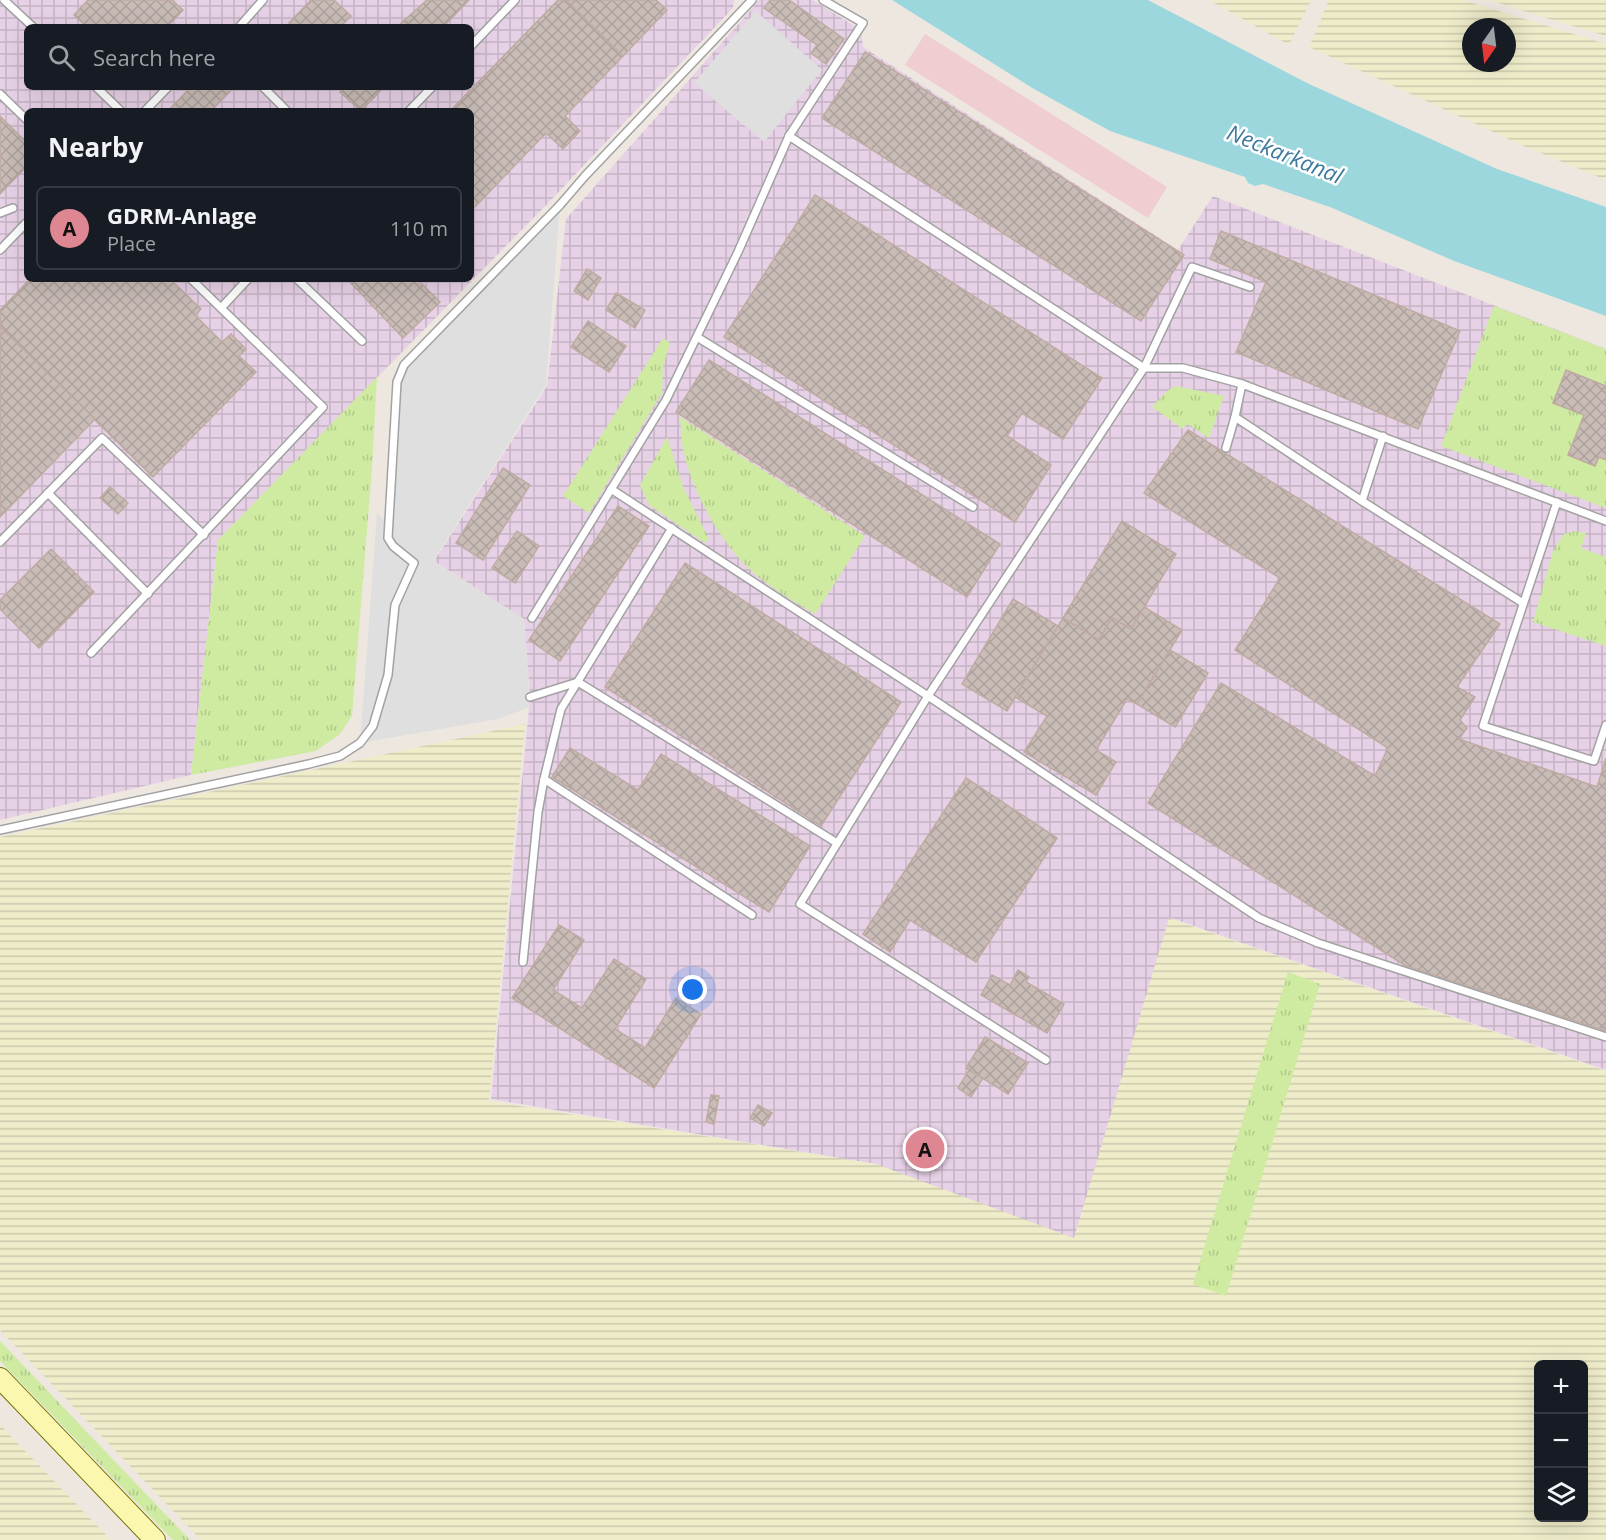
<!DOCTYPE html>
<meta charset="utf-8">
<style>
:root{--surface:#171b24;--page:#242831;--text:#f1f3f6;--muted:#9ea1a6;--line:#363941;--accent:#de8692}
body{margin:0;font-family:"Open Sans",sans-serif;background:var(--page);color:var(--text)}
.controls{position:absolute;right:18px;bottom:18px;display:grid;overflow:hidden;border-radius:9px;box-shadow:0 6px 24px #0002}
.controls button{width:54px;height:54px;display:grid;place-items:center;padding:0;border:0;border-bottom:2px solid var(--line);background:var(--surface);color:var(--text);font:30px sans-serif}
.compass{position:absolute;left:1462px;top:18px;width:54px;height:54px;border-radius:50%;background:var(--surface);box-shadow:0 6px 24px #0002;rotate:194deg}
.you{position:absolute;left:693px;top:990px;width:21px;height:21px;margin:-15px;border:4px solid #fff;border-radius:50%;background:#1a73e8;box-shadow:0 0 0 9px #1a73e833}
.badge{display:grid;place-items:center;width:39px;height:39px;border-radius:50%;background:var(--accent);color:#111;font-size:20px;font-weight:700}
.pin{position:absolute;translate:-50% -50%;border:3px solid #fff;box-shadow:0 2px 6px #0006}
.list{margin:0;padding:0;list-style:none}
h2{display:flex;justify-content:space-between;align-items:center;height:78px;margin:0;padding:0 24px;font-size:26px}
h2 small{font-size:20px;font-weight:400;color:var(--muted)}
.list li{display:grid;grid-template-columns:39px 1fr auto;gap:18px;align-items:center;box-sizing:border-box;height:84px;margin:0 12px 12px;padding:0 12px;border:2px solid var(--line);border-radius:9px}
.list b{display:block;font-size:22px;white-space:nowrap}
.list p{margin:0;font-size:20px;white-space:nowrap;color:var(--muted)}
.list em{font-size:20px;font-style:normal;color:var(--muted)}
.icon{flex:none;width:33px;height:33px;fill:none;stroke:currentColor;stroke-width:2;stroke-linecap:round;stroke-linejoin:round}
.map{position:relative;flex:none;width:1606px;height:1540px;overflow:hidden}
.search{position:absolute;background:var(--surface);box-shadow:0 6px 24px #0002;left:24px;top:24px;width:450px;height:66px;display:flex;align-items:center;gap:15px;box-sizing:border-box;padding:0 21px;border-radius:9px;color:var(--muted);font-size:22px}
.panel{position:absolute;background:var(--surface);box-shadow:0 6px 24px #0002;left:24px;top:108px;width:450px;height:174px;border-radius:9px}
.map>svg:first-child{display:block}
</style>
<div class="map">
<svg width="1606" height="1540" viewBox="0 0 1606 1540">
<defs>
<pattern id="industrial-grid" width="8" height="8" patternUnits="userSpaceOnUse" patternTransform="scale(1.5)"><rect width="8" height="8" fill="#e7d1e6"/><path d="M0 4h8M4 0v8" fill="none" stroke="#c6b3c5"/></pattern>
<pattern id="farmland-rules" width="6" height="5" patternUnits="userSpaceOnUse" patternTransform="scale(1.5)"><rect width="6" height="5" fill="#eeecc9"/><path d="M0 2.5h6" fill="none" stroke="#cccaac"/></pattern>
<pattern id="grass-tufts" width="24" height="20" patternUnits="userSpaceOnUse" patternTransform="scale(1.5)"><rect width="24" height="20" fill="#cfeba2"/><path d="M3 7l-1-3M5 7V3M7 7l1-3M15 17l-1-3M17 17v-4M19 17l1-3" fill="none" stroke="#b1c98b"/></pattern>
<pattern id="building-cross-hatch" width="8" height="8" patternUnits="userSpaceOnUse" patternTransform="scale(1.5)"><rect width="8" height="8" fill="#c9bcb6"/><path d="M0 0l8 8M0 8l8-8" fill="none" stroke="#aca19c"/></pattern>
</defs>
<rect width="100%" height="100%" fill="#ede7e0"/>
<path fill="#f0cdd0" d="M925,34L1167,187L1148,218L905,65Z"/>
<g fill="url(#industrial-grid)" fill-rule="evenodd">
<path d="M0,0H734L733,8L550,201L218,540L191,775L0,820ZM27,27H471V87H27ZM27,111H471V279H27Z"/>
<path d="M758,0H813L861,30L863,47L1178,250L1213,196L1606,349V1070L1171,918L1074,1239L875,1164L491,1099L530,698L524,619L434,561L547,386L566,219L750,11Z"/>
</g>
<g fill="url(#farmland-rules)" fill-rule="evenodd">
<path d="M1209,0H1311L1289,45Z"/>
<path d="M1329,0H1463L1606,44V180L1517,143L1309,47ZM1471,27H1507V63H1471Z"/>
<path d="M1489,0H1606V36L1546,18Z"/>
<path d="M525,724L489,1101L876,1164L1074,1238L1169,918L1606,1071V1540H201L0,1330V837ZM1538,1364H1584V1518H1538Z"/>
<path d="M0,1425L111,1540H0Z"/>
</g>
<g fill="url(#grass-tufts)">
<path d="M1494,306L1606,349V508L1441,446Z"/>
<path d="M663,338L670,343L663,367L662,393L589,513L563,496Z"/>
<path d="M377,377L372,468L352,716L340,734L316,751L191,775L218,540Z"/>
<path d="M1176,386L1224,396L1209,438L1187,424L1183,429L1152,407L1167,391Z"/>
<path d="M680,417L865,536L815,614C789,599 756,579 737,556C712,526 691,487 683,449C681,439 681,428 680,417Z"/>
<path d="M667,437L683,487L709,539L705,543L649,505L640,485Z"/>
<path d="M1574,531L1586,533L1581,548L1606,557V646L1533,622L1553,551L1564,534Z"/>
<path d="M1288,972L1320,984L1226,1296L1193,1284Z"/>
<path d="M0,1341L190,1540H173L0,1361Z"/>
</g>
<g fill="#dfdfdf">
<path d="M756,11L822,70L764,142L694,83Z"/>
<path d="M560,205L546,385L433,561L524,619L530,707L498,719L360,743L377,513L387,523L397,382L404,365Z"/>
</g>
<path fill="#9dd7de" d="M892,0H1148L1307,83L1497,169L1606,207V316L1454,261L1330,207L1263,184L1255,186L1248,183L1245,177L1110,131L1034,89Z"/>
<g fill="url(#building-cross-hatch)" stroke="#c0aba2" stroke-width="1.5">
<path d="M88,0H172L183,10L167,27H87L74,15Z"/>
<path d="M311,0H334L351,16L340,27H294L289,23Z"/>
<path d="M427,0H469L443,27H397Z"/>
<path d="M558,0H566L623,56L565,116L580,131L563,149L546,133L471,211V111H450Z"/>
<path d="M566,0H656L667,10L623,56Z"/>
<path d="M770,0H789L844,39L826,64L811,53L817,45L764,8Z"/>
<path d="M865,52L1184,255L1141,321L822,118Z"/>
<path d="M191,87H234L211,111H168Z"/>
<path d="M345,87H384L361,111L340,92Z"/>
<path d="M0,116L27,143V166L0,194Z"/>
<path d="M815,195L1102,378L1063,439L1022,413L1007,436L1051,465L1015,522L724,337Z"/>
<path d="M1221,231L1460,331L1418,429L1236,352L1266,282L1210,259Z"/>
<path d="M587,269L601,278L588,300L574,291Z"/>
<path d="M30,279H170L201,309L195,315L222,342L231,334L246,349L239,356L256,372L153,477L0,327V310Z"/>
<path d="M347,279H417L440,302L403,338Z"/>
<path d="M616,293L645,310L635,328L606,310Z"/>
<path d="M588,321L626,346L609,372L571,347Z"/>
<path d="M0,327L95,419L0,517Z"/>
<path d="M709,360L1000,544L967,597L676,412Z"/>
<path d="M1566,370L1606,386V460L1599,457L1595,466L1568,455L1584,415L1553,403Z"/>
<path d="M1188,430L1500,624L1457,687L1475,697L1460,720L1467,728L1459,739L1597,787L1606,758V1031L1406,966L1148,803L1221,683L1375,776L1388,748L1235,650L1280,578L1144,493Z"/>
<path d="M503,468L530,485L483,560L456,543Z"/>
<path d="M110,487L128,503L118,514L100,498Z"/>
<path d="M618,506L649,526L560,661L529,640Z"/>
<path d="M1122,521L1176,554L1131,629L1112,618L1099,640L1063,618Z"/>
<path d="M517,531L539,546L515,583L492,568Z"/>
<path d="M51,549L94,592L39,648L0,609V600Z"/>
<path d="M685,563L901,702L821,826L605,687Z"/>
<path d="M1013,599L1058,626L1007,711L962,684Z"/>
<path d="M1144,607L1182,630L1137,704L1127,699L1096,750L1116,762L1096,795L1024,752L1047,716L1015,697L1063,618L1099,640L1112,618L1131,629Z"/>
<path d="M1170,650L1208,673L1175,727L1137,704Z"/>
<path d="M570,748L638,790L661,754L810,846L769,912L552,777Z"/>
<path d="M966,778L1057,838L976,962L910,920L890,952L863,934Z"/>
<path d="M559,925L584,940L553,990L582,1008L614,959L646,979L615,1029L645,1048L676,998L701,1014L654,1088L512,998Z"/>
<path d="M1018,970L1029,977L1026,982L1064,1004L1047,1033L981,995L992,975L1010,985Z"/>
<path d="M985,1037L1028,1063L1008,1094L966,1068Z"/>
<path d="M969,1070L983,1078L971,1097L958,1088Z"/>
<path d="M711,1095L719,1096L714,1124L706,1122Z"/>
<path d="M758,1105L772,1113L764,1126L750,1118Z"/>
<path d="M921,1136L938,1147L933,1155L925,1150L918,1162L909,1156Z"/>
</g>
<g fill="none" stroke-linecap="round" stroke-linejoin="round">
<defs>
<g id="lane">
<path d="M4,0L33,27"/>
<path d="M239,27L263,0"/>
<path d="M471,46L515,0"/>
<path d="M96,87L121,111"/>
<path d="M263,87L287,111"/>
<path d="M0,94L27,120"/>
<path d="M145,111L168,87"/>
<path d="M409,111L432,87"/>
<path d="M789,136L1144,368H1183L1242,384L1606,521"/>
<path d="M0,213L13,208"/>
<path d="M0,250L27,222"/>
<path d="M297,279L362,341"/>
<path d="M221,308L248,279"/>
<path d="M697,337L973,507"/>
<path d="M1242,384L1235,417L1362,501L1523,603"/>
<path d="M1226,448L1235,417"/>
<path d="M611,489L928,696L1259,918L1318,943L1606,1037"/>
<path d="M48,493L148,594"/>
<path d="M1362,501L1383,436"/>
<path d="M1557,502L1483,726L1594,761L1606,725"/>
<path d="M672,528L561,709L544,779L752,915"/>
<path d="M0,542L102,438L204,535"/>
<path d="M532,618L666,400L738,252L789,136L863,23L823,0"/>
<path d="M91,653L323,407L191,279"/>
<path d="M578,682L837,843"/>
<path d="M530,697L578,682"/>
<path d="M0,830L309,764L340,756L360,743L373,726L388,675L395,605L414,563L393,546L388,538L397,382L404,365L560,205L585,176L752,0"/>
<path d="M523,962L538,812L544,779"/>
<path d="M1046,1060L800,904L928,696L1144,368L1192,267L1250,287"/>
</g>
<path id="secondary" d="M0,1378L155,1540"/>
</defs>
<use href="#lane" stroke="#a2a2a2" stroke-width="10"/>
<use href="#secondary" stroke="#747300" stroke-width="22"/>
<use href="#lane" stroke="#fff" stroke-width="7"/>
<use href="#secondary" stroke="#fcf7af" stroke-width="20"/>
</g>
<g text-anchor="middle" stroke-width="5" stroke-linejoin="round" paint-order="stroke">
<g font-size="22" font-style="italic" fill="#3f7a9e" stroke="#fff">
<text transform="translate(1285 154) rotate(22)" y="8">Neckarkanal</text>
</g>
</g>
</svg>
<div class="controls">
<button>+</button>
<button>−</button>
<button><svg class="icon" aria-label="layers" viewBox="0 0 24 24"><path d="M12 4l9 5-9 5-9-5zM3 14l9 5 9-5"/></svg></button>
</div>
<svg class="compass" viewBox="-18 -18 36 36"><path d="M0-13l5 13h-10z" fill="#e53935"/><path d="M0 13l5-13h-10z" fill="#9ea1a6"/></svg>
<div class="you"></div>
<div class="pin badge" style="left:925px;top:1149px">A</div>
<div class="search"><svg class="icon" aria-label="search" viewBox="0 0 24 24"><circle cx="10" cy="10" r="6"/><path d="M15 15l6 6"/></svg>Search here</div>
<section class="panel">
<h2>Nearby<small></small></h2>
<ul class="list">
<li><span class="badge">A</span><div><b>GDRM-Anlage</b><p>Place</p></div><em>110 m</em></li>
</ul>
</section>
</div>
